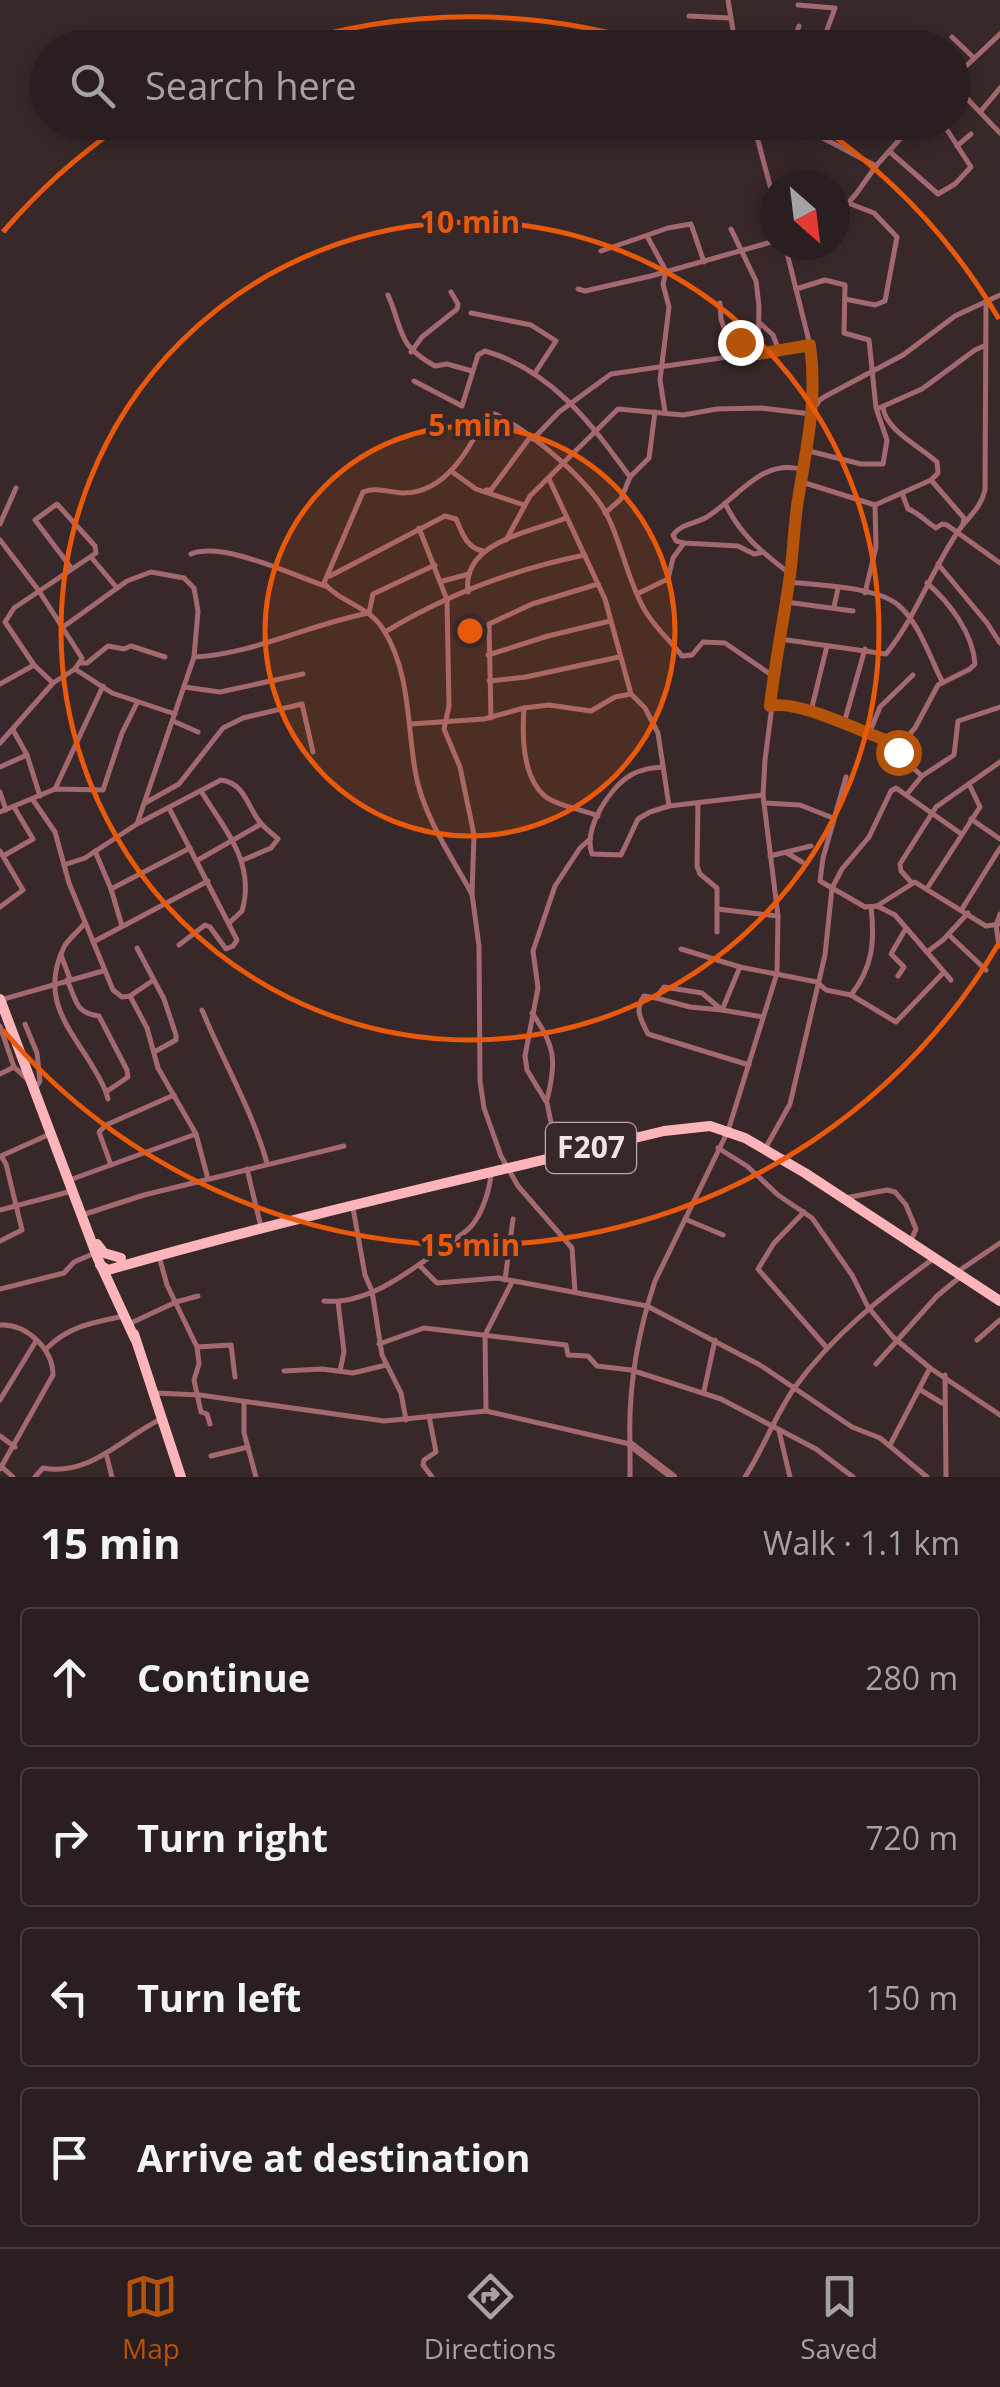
<!DOCTYPE html>
<meta charset="utf-8">
<style>
:root{--surface:#2a1e20;--page:#322729;--text:#f1f3f6;--muted:#a5a2a5;--line:#463c3e;--accent:#b45309}
body{margin:0;font-family:"Open Sans",sans-serif;background:var(--page);color:var(--text)}
.compass{position:absolute;left:760px;top:170px;width:90px;height:90px;border-radius:50%;background:var(--surface);box-shadow:0 5px 25px #0003;rotate:152deg}
.stop{position:absolute;width:30px;height:30px;margin:-22px;border:8px solid #b45309;border-radius:50%;background:#fff}
.stop.end{background:#b45309;border-color:#fff;box-shadow:0 2px 10px #0008}
.list{margin:0;padding:0;list-style:none}
h2{display:flex;justify-content:space-between;align-items:center;height:130px;margin:0;padding:0 40px;font-size:42px}
h2 small{font-size:32px;font-weight:400;color:var(--muted)}
.list li{display:grid;grid-template-columns:65px 1fr auto;gap:30px;align-items:center;box-sizing:border-box;height:140px;margin:0 20px 20px;padding:0 20px;border:2px solid var(--line);border-radius:10px}
.list b{display:block;font-size:38px;white-space:nowrap}
.list em{font-size:32px;font-style:normal;color:var(--muted)}
.icon{flex:none;width:55px;height:55px;fill:none;stroke:currentColor;stroke-width:2;stroke-linecap:round;stroke-linejoin:round}
.map{position:relative;flex:none;width:1000px;height:1477px;overflow:hidden}
.search{position:absolute;background:var(--surface);box-shadow:0 5px 25px #0003;left:30px;right:30px;top:30px;height:110px;display:flex;align-items:center;gap:25px;box-sizing:border-box;padding:0 35px;border-radius:55px;color:var(--muted);font-size:38px}
.sheet{height:770px;background:var(--surface)}
nav{display:flex;justify-content:space-around;align-items:center;box-sizing:border-box;height:140px;border-top:2px solid var(--line);background:var(--surface);font-size:28px;color:var(--muted)}
nav a{display:grid;justify-items:center;gap:5px}
nav .on{color:var(--accent)}
.map>svg:first-child{display:block}
</style>
<div class="map">
<svg width="1000" height="1477" viewBox="0 0 1000 1477">
<rect width="100%" height="100%" fill="#38282a"/>
<g fill="none" stroke-linecap="round" stroke-linejoin="round">
<g stroke="#a4696f" stroke-width="5">
<path d="M728,0L736,48"/>
<path d="M689,16L730,18"/>
<path d="M952,37L974,58"/>
<path d="M789,39L795,37L799,26"/>
<path d="M884,42L886,48"/>
<path d="M744,48L763,35L787,40L824,38L835,8L798,5"/>
<path d="M954,85L963,69L1000,34"/>
<path d="M955,86L1000,133"/>
<path d="M981,111L1000,88"/>
<path d="M753,122L775,204"/>
<path d="M755,130L819,136L876,166"/>
<path d="M957,146L971,134"/>
<path d="M889,151L938,194L955,184L971,167L942,122"/>
<path d="M835,205L848,203L856,194L876,166L915,122"/>
<path d="M731,229L756,281L759,306L758,354"/>
<path d="M647,236L666,271L663,284L669,307L660,380L665,412"/>
<path d="M785,245L810,345L813,394"/>
<path d="M601,251L668,228L691,224L704,262"/>
<path d="M578,289L585,291L651,276L775,241"/>
<path d="M796,289L825,280L845,285L844,333L869,340L876,408L887,440L883,464H861L809,451"/>
<path d="M388,295C404,332 396,344 435,366L447,364L472,371"/>
<path d="M845,299L875,305L885,301L897,237L874,213L848,203"/>
<path d="M720,303L721,319L727,337L758,348"/>
<path d="M471,313L531,325L556,341L535,373"/>
<path d="M761,324L773,335L779,351"/>
<path d="M411,352L422,337L457,309L458,304L451,292"/>
<path d="M414,381L462,406L478,355L485,351C551,370 591,423 630,477L621,499L605,513"/>
<path d="M879,408L922,389L975,350L984,346"/>
<path d="M533,439L559,412L611,374L810,345"/>
<path d="M451,471L476,489L524,505"/>
<path d="M630,477L649,458L655,412"/>
<path d="M549,479L605,599L631,694L645,708L658,733L669,806"/>
<path d="M931,480L964,518L963,524"/>
<path d="M802,482L875,505L931,480L938,473L937,462C921,447 885,430 883,407"/>
<path d="M486,490H491L531,436"/>
<path d="M902,493L908,509C918,512 926,522 936,528L942,524L947,525L1000,563"/>
<path d="M725,503C740,535 762,552 789,573"/>
<path d="M0,524L16,488"/>
<path d="M419,528L447,600L449,706L444,729L460,767L474,835L472,894L479,946L480,1081L484,1108L501,1156L518,1186L572,1248L575,1291"/>
<path d="M0,540L39,591L82,658L75,669L53,683L0,743"/>
<path d="M506,540L530,496L618,409L683,415L717,409L761,408L811,414"/>
<path d="M760,553L754,554L738,546L684,543L676,541L673,535C682,523 695,524 707,517C739,497 762,457 804,470"/>
<path d="M191,554C222,541 293,575 325,586"/>
<path d="M91,557L117,588"/>
<path d="M938,564L987,623L1000,643"/>
<path d="M330,576L445,516L456,519C462,532 466,548 483,551"/>
<path d="M443,581L469,574"/>
<path d="M789,582C816,585 878,587 898,605C919,622 930,658 942,681"/>
<path d="M468,592C461,541 533,532 566,518"/>
<path d="M865,593L876,547L875,505"/>
<path d="M637,594L668,579L673,558L684,543"/>
<path d="M786,602L853,611"/>
<path d="M834,607L838,588"/>
<path d="M63,627L127,581L151,572L184,578L194,588L198,611L194,657L137,824"/>
<path d="M385,632C446,595 515,569 585,555"/>
<path d="M780,639L886,654C916,617 932,569 959,530C969,516 981,508 985,490L986,303"/>
<path d="M488,655L548,636L610,621"/>
<path d="M194,657C254,654 310,624 369,613L373,594L435,565"/>
<path d="M80,663H87L108,646L124,649L131,646L165,657"/>
<path d="M75,669L112,693L175,714"/>
<path d="M489,681L526,677L619,657"/>
<path d="M53,683L34,665L5,622L14,608L96,553L95,546L57,504L35,520L72,569"/>
<path d="M0,684L34,665"/>
<path d="M184,687L220,692L303,674"/>
<path d="M770,706C803,698 866,735 900,745"/>
<path d="M524,708C522,735 522,778 546,797C558,806 584,810 598,816"/>
<path d="M811,711L827,646"/>
<path d="M491,718L489,624L532,604L598,584"/>
<path d="M173,721L198,732"/>
<path d="M844,723L865,649"/>
<path d="M411,724L484,719L524,708L549,705L591,711L615,697L631,694"/>
<path d="M13,730L27,755L40,796"/>
<path d="M869,734L880,707L913,675"/>
<path d="M0,767L27,755"/>
<path d="M663,767C652,768 641,769 631,775C609,788 583,829 592,854L621,855L638,819L650,812L669,806L763,795"/>
<path d="M922,776L901,757L900,745L915,728L938,685L970,669L975,664C973,633 949,602 927,583"/>
<path d="M846,777L823,858L820,881L865,907L877,906L895,915L951,980"/>
<path d="M55,789L103,686"/>
<path d="M201,791C225,830 256,863 242,911L229,923"/>
<path d="M0,792L6,810"/>
<path d="M907,794L922,776L954,755L958,721L1000,707"/>
<path d="M33,800L55,832L69,883L113,990L122,997L130,996L147,1028L158,1068L196,1134L208,1179"/>
<path d="M145,803L179,784L223,728L243,718L302,704L313,752"/>
<path d="M698,803L697,866L700,874L717,888V932"/>
<path d="M764,803L800,805L833,818"/>
<path d="M169,808L237,940L233,946L226,949L210,927L205,925L179,945"/>
<path d="M0,812L55,789L103,790L122,733L137,703"/>
<path d="M971,819L1000,839"/>
<path d="M0,851L23,890L0,907"/>
<path d="M95,851L111,889L122,926"/>
<path d="M787,853L802,862"/>
<path d="M5,855L33,839L14,807"/>
<path d="M770,856L811,846"/>
<path d="M198,860L261,824"/>
<path d="M64,865L85,858L137,824L221,780C244,783 247,805 259,821C264,828 272,833 278,839L271,848L243,860"/>
<path d="M911,882L901,871L900,864L936,807L1000,762"/>
<path d="M928,887L980,807L969,784"/>
<path d="M111,889L190,848"/>
<path d="M472,894C451,856 422,814 415,770C407,723 410,671 383,629C369,606 339,602 324,583L363,492C376,487 388,492 402,493C445,494 469,450 486,416L495,414C531,432 592,482 609,519C622,547 628,579 643,607C652,625 670,640 682,656L692,655L703,642L725,643L773,676"/>
<path d="M877,906L915,882L986,926L1000,924"/>
<path d="M717,909L778,916"/>
<path d="M962,909L1000,848"/>
<path d="M84,924C78,932 68,939 64,947C34,1009 84,1039 106,1092"/>
<path d="M949,935L986,970"/>
<path d="M93,942L208,881"/>
<path d="M999,946L996,925L1000,914"/>
<path d="M137,948L164,999L176,1035V1040L154,1052"/>
<path d="M681,949L740,967L817,982L826,990L851,995L896,1022L943,973"/>
<path d="M927,952L943,940L968,913"/>
<path d="M61,955L70,979"/>
<path d="M898,976L904,967L891,954L905,930"/>
<path d="M67,980C77,1001 75,1013 99,1016L127,1070L128,1077L106,1092L108,1099"/>
<path d="M851,995C873,967 875,941 871,907"/>
<path d="M130,996L152,981"/>
<path d="M656,998L690,1007L722,1010L740,967"/>
<path d="M0,1000L103,971"/>
<path d="M202,1010C223,1061 252,1110 267,1163"/>
<path d="M532,1013C555,1045 557,1061 547,1100"/>
<path d="M25,1024L37,1053L40,1081L36,1087"/>
<path d="M0,1026L14,1067"/>
<path d="M749,1065L648,1034C641,1019 634,1011 644,996L656,998L664,987L702,993L722,1010L763,1017"/>
<path d="M0,1074L14,1067L27,1079"/>
<path d="M718,1148L747,1166L778,1195L812,1218L852,1275L868,1307L893,1337L930,1368L1000,1415"/>
<path d="M765,1149L790,1104L825,955L832,888L842,869L869,837L891,791L896,788L960,833"/>
<path d="M564,1153L555,1142L547,1103L527,1070L525,1056L538,988L533,951L555,886L580,848L590,839"/>
<path d="M111,1165L99,1132L106,1125L174,1095"/>
<path d="M247,1169L261,1227"/>
<path d="M67,1181L196,1134"/>
<path d="M845,1198L887,1190L895,1192L906,1205L916,1229L910,1243"/>
<path d="M353,1208L365,1275L372,1291L382,1355L401,1393L406,1420"/>
<path d="M0,1210L72,1191"/>
<path d="M804,1212L774,1243L758,1269L827,1348"/>
<path d="M82,1215L144,1195L344,1146"/>
<path d="M685,1219L723,1235"/>
<path d="M0,1241L22,1230L6,1164L1,1156L50,1134"/>
<path d="M159,1256L167,1285L197,1347L199,1364L194,1380L201,1412L207,1414L210,1424"/>
<path d="M419,1265L437,1283L498,1278L647,1306L760,1365L852,1427L880,1438L927,1477"/>
<path d="M505,1280L513,1219"/>
<path d="M0,1289L64,1273L74,1262L95,1253"/>
<path d="M324,1301C367,1305 409,1272 442,1248C452,1240 466,1234 473,1224C483,1211 490,1189 491,1173"/>
<path d="M338,1302L344,1352L340,1371"/>
<path d="M131,1323L176,1302L198,1296"/>
<path d="M0,1325C27,1323 53,1350 53,1375L0,1469"/>
<path d="M977,1340L1000,1320"/>
<path d="M379,1344L424,1328L566,1345L568,1355L588,1356L597,1366L631,1370L721,1399L816,1449L853,1477"/>
<path d="M197,1347L231,1345L235,1377"/>
<path d="M47,1348C69,1326 95,1322 124,1316"/>
<path d="M876,1364L937,1296L960,1277V1270L1000,1243"/>
<path d="M284,1371L322,1369L353,1373L386,1365"/>
<path d="M945,1375L946,1477"/>
<path d="M919,1389L942,1403"/>
<path d="M704,1391L715,1340"/>
<path d="M156,1393L200,1395L384,1421L486,1411L630,1444V1477"/>
<path d="M0,1400L36,1341"/>
<path d="M244,1402V1433L256,1477"/>
<path d="M486,1411L485,1335L512,1282"/>
<path d="M429,1416L436,1452L424,1460L423,1465L432,1477"/>
<path d="M779,1431L790,1477"/>
<path d="M0,1436L15,1447"/>
<path d="M630,1444C628,1387 637,1335 655,1281L728,1131L777,973L778,916L763,795L765,760L798,505L809,451L811,414L816,403L824,397L903,355L955,316L1000,295"/>
<path d="M890,1445L930,1368"/>
<path d="M211,1456L248,1447"/>
<path d="M107,1457L112,1477"/>
<path d="M2,1467L13,1477"/>
<path d="M35,1477L43,1468C90,1477 123,1437 161,1419"/>
<path d="M745,1477C764,1448 775,1415 795,1387C833,1335 881,1297 933,1259"/>
</g>
<g stroke="#a4696f" stroke-width="8">
<path d="M813,394L816,403"/>
<path d="M630,1444L673,1477"/>
</g>
<g stroke="#feb4bb" stroke-width="10">
<path d="M0,999L98,1259L135,1339"/>
<path d="M97,1244L104,1253L121,1258"/>
<path d="M100,1265L108,1270C292,1217 478,1176 664,1131L710,1126L745,1138L805,1173L1000,1301"/>
<path d="M134,1334L181,1477"/>
</g>
</g>
<g fill="none" stroke-linecap="round" stroke-linejoin="round">
<path stroke="#b45309" stroke-width="12" d="M740,342L758,348V354L810,345C818,403 806,448 797,506C794,529 793,552 790,575C784,619 775,662 770,706C800,699 868,736 900,745L898,752"/>
</g>
<circle cx="470" cy="631" r="205" fill="#e8590c" fill-opacity=".12"/>
<g fill="none" stroke="#e8590c" stroke-width="5">
<circle cx="470" cy="631" r="205"/>
<circle cx="470" cy="631" r="409"/>
<path d="M999 943A614 614 0 0 1 3 1030M3 232A614 614 0 0 1 122 125M280 47A614 614 0 0 1 660 47M818 125A614 614 0 0 1 999 319"/>
</g>
<g text-anchor="middle" stroke-width="8" stroke-linejoin="round" paint-order="stroke">
<rect fill="#38282a" stroke="#b9acad" stroke-width="2.5" x="546" y="1123" width="90" height="50" rx="8"/>
<g font-size="30" font-weight="bold" fill="#f0e5e5">
<text x="591" y="1158">F207</text>
</g>
</g>
<circle cx="470" cy="631" r="15" fill="#e8590c" stroke="#38282a" stroke-width="5"/>
<g font-size="30" text-anchor="middle" font-weight="bold" fill="#e8590c" stroke="#38282a" stroke-width="8" stroke-linejoin="round" paint-order="stroke">
<text x="470" y="233">10 min</text>
<text x="470" y="436">5 min</text>
<text x="470" y="1256">15 min</text>
</g>
</svg>
<svg class="compass" viewBox="-18 -18 36 36"><path d="M0-13l5 13h-10z" fill="#e53935"/><path d="M0 13l5-13h-10z" fill="#a5a2a5"/></svg>
<div class="stop" style="left:898px;top:752px"></div>
<div class="stop end" style="left:740px;top:342px"></div>
<div class="search"><svg class="icon" aria-label="search" viewBox="0 0 24 24"><circle cx="10" cy="10" r="6"/><path d="M15 15l6 6"/></svg>Search here</div>
</div>
<section class="sheet">
<h2>15 min<small>Walk · 1.1 km</small></h2>
<ul class="list">
<li><svg class="icon" aria-label="ahead" viewBox="0 0 24 24"><path d="M12 20V5M6 11l6-6 6 6"/></svg><div><b>Continue</b></div><em>280 m</em></li>
<li><svg class="icon" aria-label="right" viewBox="0 0 24 24"><path d="M7 20v-9h11M14 6l5 5-5 5"/></svg><div><b>Turn right</b></div><em>720 m</em></li>
<li><svg class="icon" aria-label="left" viewBox="0 0 24 24"><path d="M17 20v-9H6M10 6l-5 5 5 5"/></svg><div><b>Turn left</b></div><em>150 m</em></li>
<li><svg class="icon" aria-label="arrive" viewBox="0 0 24 24"><path d="M6 21V4h12l-3 4 3 4H6"/></svg><div><b>Arrive at destination</b></div></li>
</ul>
</section>
<nav>
<a class="on"><svg class="icon" aria-label="map" viewBox="0 0 24 24"><path d="M3 6l6-2 6 2 6-2v14l-6 2-6-2-6 2zM9 4v14M15 6v14"/></svg>Map</a>
<a><svg class="icon" aria-label="directions" viewBox="0 0 24 24"><path d="M12 3l9 9-9 9-9-9zM9 14v-3h6M13 9l2 2-2 2"/></svg>Directions</a>
<a><svg class="icon" aria-label="saved" viewBox="0 0 24 24"><path d="M7 4h10v16l-5-4-5 4z"/></svg>Saved</a>
</nav>
